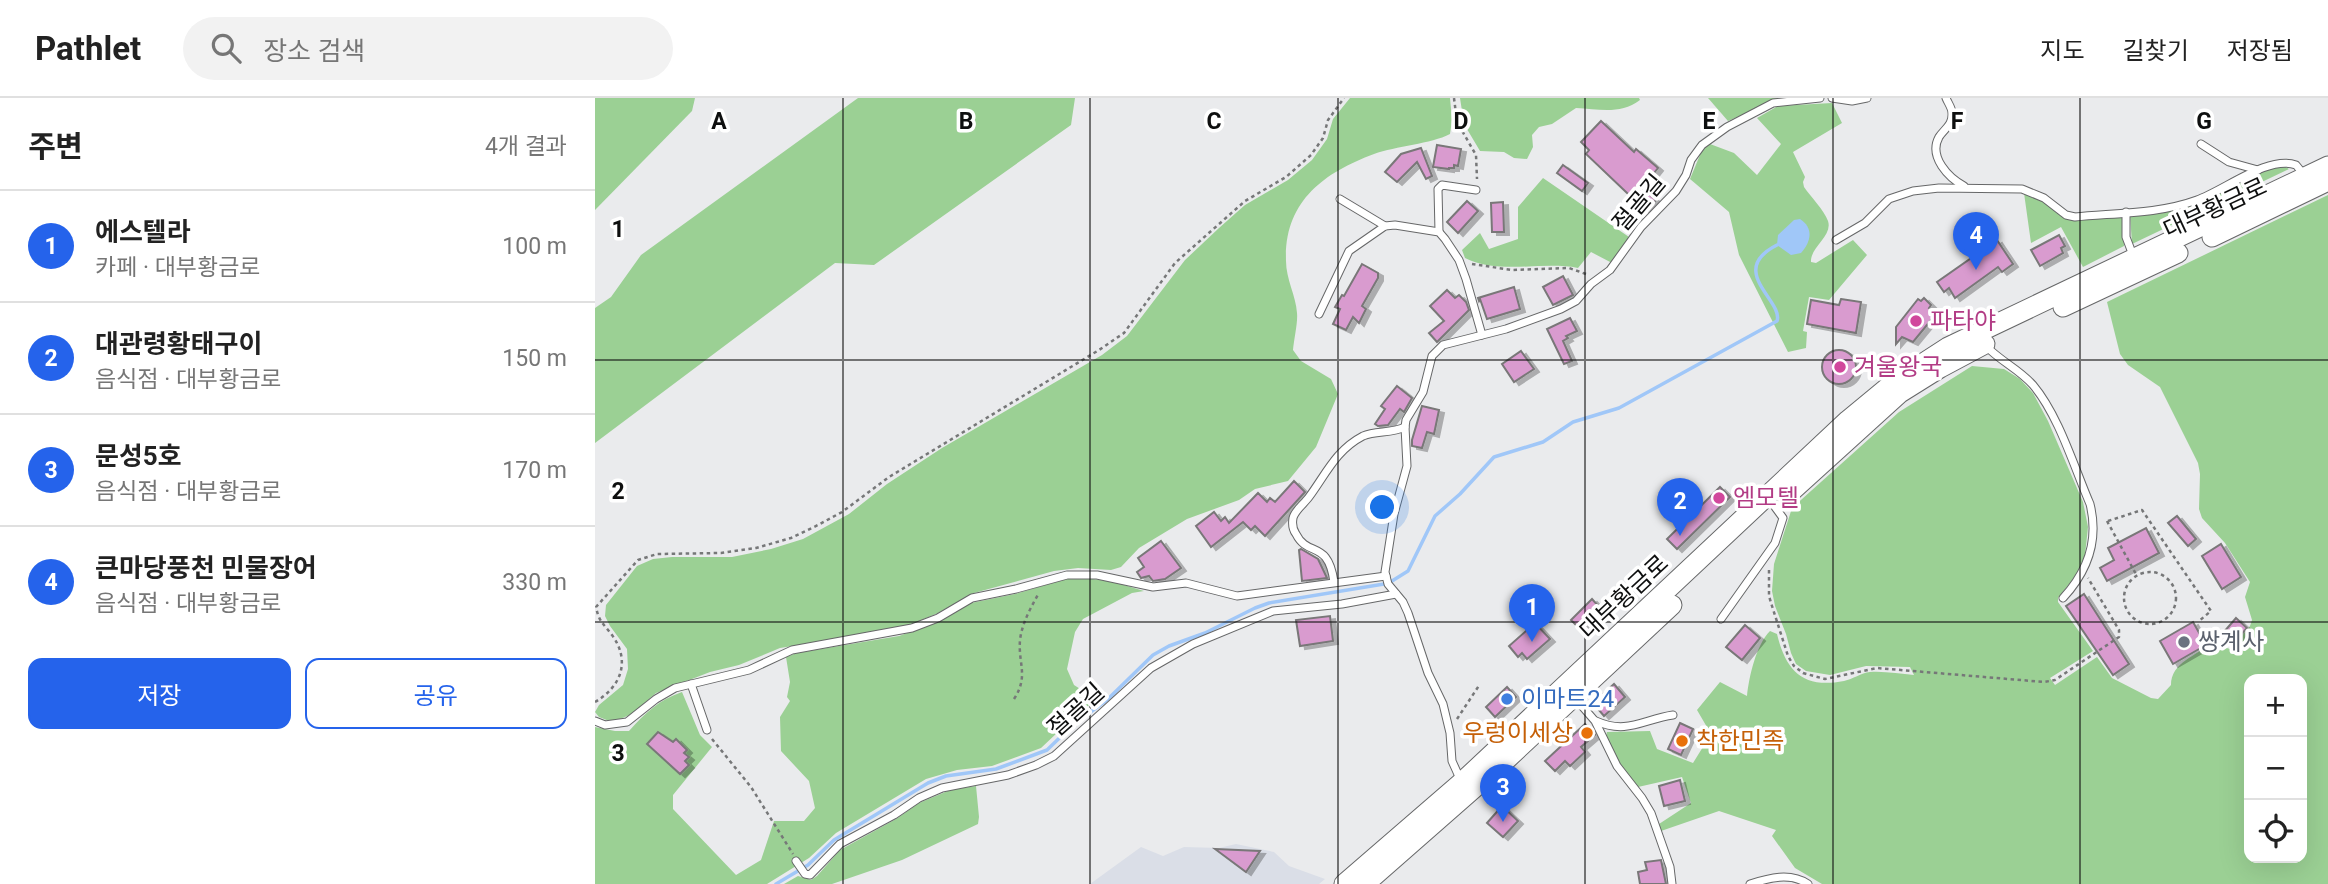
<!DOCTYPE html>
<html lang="ko">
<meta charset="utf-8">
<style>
:root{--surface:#fff;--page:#f2f2f2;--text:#222;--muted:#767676;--line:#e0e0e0;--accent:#2563eb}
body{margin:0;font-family:Roboto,"Noto Sans KR",sans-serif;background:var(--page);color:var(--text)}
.controls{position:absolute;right:21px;bottom:21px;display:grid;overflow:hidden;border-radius:14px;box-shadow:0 7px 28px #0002}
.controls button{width:63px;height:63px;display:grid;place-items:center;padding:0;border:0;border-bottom:2px solid var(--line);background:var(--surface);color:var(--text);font:35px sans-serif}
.you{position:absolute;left:788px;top:410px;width:24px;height:24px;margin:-18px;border:5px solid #fff;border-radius:50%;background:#1a73e8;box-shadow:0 0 0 10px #1a73e833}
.badge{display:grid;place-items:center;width:46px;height:46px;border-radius:50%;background:var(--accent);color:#fff;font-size:23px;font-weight:700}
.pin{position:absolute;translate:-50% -58px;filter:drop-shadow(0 2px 4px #0008)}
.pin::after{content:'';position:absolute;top:37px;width:24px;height:21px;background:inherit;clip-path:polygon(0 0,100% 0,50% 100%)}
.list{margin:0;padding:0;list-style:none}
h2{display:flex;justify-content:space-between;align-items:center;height:91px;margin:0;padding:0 28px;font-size:30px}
h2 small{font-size:23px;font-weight:400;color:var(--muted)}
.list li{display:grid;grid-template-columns:46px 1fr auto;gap:21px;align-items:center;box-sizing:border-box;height:112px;padding:0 28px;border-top:2px solid var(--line)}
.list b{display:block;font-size:26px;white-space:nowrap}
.list p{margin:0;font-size:23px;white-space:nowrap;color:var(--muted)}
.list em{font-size:23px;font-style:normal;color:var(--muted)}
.actions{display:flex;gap:14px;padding:21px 28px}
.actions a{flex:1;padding:16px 0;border:2px solid var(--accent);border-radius:14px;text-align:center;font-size:24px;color:var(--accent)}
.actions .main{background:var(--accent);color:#fff}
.icon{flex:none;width:38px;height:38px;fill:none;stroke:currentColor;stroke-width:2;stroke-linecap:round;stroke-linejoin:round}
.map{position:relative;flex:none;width:1733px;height:786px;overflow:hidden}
header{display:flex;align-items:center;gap:42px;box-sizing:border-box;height:98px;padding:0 35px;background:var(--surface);border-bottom:2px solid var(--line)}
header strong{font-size:33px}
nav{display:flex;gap:38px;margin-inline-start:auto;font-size:24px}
.search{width:490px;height:63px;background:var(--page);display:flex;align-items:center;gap:18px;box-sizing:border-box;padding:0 24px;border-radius:38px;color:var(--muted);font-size:26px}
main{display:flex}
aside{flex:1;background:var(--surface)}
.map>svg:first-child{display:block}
</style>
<header>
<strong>Pathlet</strong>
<div class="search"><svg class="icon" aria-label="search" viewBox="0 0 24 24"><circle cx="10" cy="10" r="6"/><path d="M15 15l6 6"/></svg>장소 검색</div>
<nav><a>지도</a><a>길찾기</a><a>저장됨</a></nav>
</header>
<main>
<aside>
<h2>주변<small>4개 결과</small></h2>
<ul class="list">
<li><span class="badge">1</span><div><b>에스텔라</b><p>카페 · 대부황금로</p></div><em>100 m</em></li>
<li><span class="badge">2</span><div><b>대관령황태구이</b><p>음식점 · 대부황금로</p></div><em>150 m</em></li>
<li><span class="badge">3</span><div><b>문성5호</b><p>음식점 · 대부황금로</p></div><em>170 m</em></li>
<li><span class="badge">4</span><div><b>큰마당풍천 민물장어</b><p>음식점 · 대부황금로</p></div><em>330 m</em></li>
</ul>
<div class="actions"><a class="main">저장</a><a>공유</a></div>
</aside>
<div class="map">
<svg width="1733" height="786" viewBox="0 0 1733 786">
<defs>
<filter id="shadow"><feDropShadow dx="5" dy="3" stdDeviation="0" flood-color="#0004"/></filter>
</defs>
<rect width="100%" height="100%" fill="#eaebed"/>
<path fill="#dadee7" d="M641,746L679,754L694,768L730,781L724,786H495L546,749L568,758L589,749L624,750Z"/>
<g fill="#9bd094" fill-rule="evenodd">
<path d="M0,0H100L97,13L0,112Z"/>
<path d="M263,0H480L476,27L279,167L240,165L0,345V210L16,199L46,157Z"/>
<path d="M755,0H855L857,22L855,36C836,46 801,48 779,56C728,75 689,104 691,163C691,181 701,198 702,215C703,224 699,241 698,252L706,263L736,281L743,296L721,349L693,383L660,391L644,402L592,421L544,450L526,469L516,472L483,470L459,473L379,495L343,515L305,531L185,550L144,567L115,574L61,595L37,616L25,621L14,623L4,619L0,614L4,607L28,587L33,571L32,551L15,528L10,518L11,507L42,468L58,461L77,459H137L176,451L208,441L254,416L292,386L347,350L507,257L532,238L590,162L624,130L650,107L693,82L717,62L732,41L738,21Z"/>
<path d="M865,0H1044L1045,2C1025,17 1004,11 981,10L957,26L944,29L937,37L938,49L932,61L919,60L909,54L885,53L869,26Z"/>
<path d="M1113,0H1186L1133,23Z"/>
<path d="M1237,5L1247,25L1198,54L1210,79L1208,84L1209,89C1216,99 1229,112 1233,123C1238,138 1215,149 1216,164L1221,165L1258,142L1272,157L1234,202L1214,199L1208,233L1212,234L1211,250L1193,254L1144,157L1134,114L1095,81L1107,52L1115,46L1139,55L1162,77L1186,46L1162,20L1183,8Z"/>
<path d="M1689,68L1694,71L1537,146L1535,116L1602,105L1670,71Z"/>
<path d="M948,80L1034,139L1017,165L996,154L983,170C947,163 904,177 870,160L867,152L885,135L894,151L923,141V109Z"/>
<path d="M1429,95L1450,104L1467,118H1528L1529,148L1488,169L1466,129L1436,145Z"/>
<path d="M1733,97V786H1227L1200,770L1177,738L1181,732L1124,713L1066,733L1064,726L1096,705L1087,679L1043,689L1028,673L1011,638L1012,634L1055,633L1062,651L1098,665L1116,636L1102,612L1125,584L1152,598C1154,579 1161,547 1175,533L1182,536C1191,573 1208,591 1249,583C1258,581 1266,575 1275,574C1290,573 1305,576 1319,577L1315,569L1271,568L1235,577L1211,573L1201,566L1196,555L1191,536L1180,508L1177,493L1179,466L1197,410L1304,314L1377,268L1409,271L1425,281L1438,295L1453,323L1488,404L1493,429L1490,457L1482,476L1463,500V504L1498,553L1455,580L1460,587L1502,559L1517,580L1556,600L1563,601L1576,587C1576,564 1602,558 1616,545L1635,551L1655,528L1657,522L1650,499L1655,484L1630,445L1607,420L1604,411L1605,376L1603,365L1565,289L1533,267L1525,256L1512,204ZM1654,581H1707V760H1654Z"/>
<path d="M484,479L519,484L549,493L537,495L488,521L480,534L472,571L479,587L493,596L507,597L479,619L446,650L397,668L362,672L331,681L241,735L214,760L172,786H0V629L20,633H34C51,614 64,602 87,594L105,637L117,649L78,697V711L141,777L166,762L179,723H209L220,710L214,683L186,653L185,619L195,603L192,599L195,584L191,559L202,555L304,538L346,523L376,505L420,496L467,482Z"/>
<path d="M381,688L384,719L383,726L307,762L237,786H189L203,778L216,782L222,778L245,752L301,721L324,705L355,692Z"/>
</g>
<path fill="#a0c7f8" d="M1205,121C1219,130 1216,144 1206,155L1196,157L1182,147L1183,137L1199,122Z"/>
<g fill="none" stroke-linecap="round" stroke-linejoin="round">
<g stroke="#a0c7f8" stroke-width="3.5">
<path d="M797,483L813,473L840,418L865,396L899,359L948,344L978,324L1024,310L1182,223C1189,203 1131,173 1182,147"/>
<path d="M181,786L213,767L239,742L333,685L351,678L401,671L452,652L478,627L513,601L558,557L574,548L610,535L660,510L674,505L789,486"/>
</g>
</g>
<g fill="#d99bcf" stroke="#797778" stroke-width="2" filter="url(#shadow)">
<path d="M1006,23L1039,54L1041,51L1063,70L1047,90L1061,102L1051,113L991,56L994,52L986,44Z"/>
<path d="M842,47L866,51L863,68L859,67V70H854V71L838,69Z"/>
<path d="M826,50L837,78L831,81L822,64L802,84L790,74L806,56Z"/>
<path d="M968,67L993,85L987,93L962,75Z"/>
<path d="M872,103L883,113L863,135L852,124Z"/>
<path d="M908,104L909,134H897L896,105Z"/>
<path d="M1464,137L1470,148L1466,150L1468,155L1445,168L1436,152Z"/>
<path d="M1402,142L1418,166L1407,174L1403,169L1360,200L1354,190L1349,194L1342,184Z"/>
<path d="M767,166L783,175V180L767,208L771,211L764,225L758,219L751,232L738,226L745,211L740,209L747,197L749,198Z"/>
<path d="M968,178L978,197L958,207L948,189Z"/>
<path d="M919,189L925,211L892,221L885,201L884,203L883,200Z"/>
<path d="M852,192L860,200L864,197L871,204L874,212L842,244L834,235L849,223L835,208Z"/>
<path d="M1329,200L1336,207L1334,210L1341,216L1318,244L1307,239L1301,246V229L1323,201L1326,203Z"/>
<path d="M1246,201L1266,204L1261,235L1212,226L1216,202L1244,207Z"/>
<path d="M975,220L982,233L971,238L973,240L968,243L977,263L969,266L952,231Z"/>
<circle cx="1244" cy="269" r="17"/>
<path d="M926,253L939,271L919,284L907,266Z"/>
<path d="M802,288L817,300L809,314L805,311L793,327L783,328L780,326L790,311L786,308Z"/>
<path d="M827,308L844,312L839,336L832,334L827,350L817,348V342Z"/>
<path d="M699,383L710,394L670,438L660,428L656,432L648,424L616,449L601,428L619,414L626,423L630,419L634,425L663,395L672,404L675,400L680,404Z"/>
<path d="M1125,389L1135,399L1082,451L1072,441Z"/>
<path d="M1582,418L1601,441L1593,448L1573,425Z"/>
<path d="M1551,430L1564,455L1512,483L1505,470L1519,462L1513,450Z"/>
<path d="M566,443L586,470L570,481L558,483L554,478L546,480L542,474L549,469L543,460Z"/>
<path d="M1626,446L1646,479L1627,491L1607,458Z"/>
<path d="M706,451L723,461L732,480L707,483L704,452Z"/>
<path d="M1489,496L1534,566L1518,577L1471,508Z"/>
<path d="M997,501L1006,511L985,531L976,522Z"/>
<path d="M735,518L738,543L705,548L701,522Z"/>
<path d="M1641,520L1652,530L1639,545L1628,535Z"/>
<path d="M1598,524L1611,547L1578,566L1565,543Z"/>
<path d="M940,525L955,541L932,561L927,555L923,559L914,548Z"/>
<path d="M1150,527L1165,540L1147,562L1131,549Z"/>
<path d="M1019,586L1030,599L1009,618L998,605Z"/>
<path d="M912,589L921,599L900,619L891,609Z"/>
<path d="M1085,625L1098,631L1086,657L1073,651Z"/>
<path d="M990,626L1000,637L986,649L990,654L975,668L970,663L960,673L950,663Z"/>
<path d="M63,634L78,644L81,641L92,652L89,655L94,659L90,663L94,667L85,676L52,646Z"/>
<path d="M1085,682L1090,703L1069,708L1064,688Z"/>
<path d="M907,708L923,723L908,739L892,725Z"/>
<path d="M620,751L665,753L651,774Z"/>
<path d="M1066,762L1071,786H1045L1043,774L1052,772L1050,764Z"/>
</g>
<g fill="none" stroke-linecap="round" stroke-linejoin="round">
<defs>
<g id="lane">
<path d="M1237,0L1257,3L1272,0"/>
<path d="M1351,0C1353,5 1357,10 1357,15C1358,27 1349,31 1344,39C1333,59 1354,80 1369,88"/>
<path d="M1606,46L1634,64L1663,72"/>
<path d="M745,101L790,128"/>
<path d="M1531,114V139L1539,160"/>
<path d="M844,134L843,91L847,87L881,92"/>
<path d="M1241,142L1270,125L1294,101L1318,93L1344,90L1427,91L1449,100L1471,117L1480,119C1520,115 1564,116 1602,102C1630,92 1673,57 1701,67L1710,78"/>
<path d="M724,216L754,153L790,128L800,127L844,134L850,141L864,162L871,181L887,237"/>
<path d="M1391,248C1405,263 1424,271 1438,287C1464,318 1479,369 1495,406C1504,442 1492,474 1468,500"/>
<path d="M739,484C733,441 713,460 701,436C698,432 697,426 698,420C700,412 709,406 714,399C731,376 741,352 768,338C781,332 796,336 810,329"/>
<path d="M1126,521L1180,445L1188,420L1180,409"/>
<path d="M96,586L112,632"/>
<path d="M980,600L1000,623L1022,668L1047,700L1056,715L1075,769L1077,786"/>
<path d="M0,623L10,627L32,624L61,601L80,590L154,572L197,552L317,530L343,520L377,500L421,491L472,477H502L558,489L591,485L642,498L791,478"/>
<path d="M1001,623C1032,637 1049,621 1078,617"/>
<path d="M866,683L857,663L855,635L848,606L833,575L813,515L808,504L793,486L790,474L799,416L812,368L810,329L811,322L828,294L837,258L848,247L911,231L966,211L981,203L996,186L1015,172L1046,129L1081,93L1091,77L1096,62L1107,47L1132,29L1178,5L1225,0"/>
<path d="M201,763L210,776L215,777L245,746L299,717L324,700L347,690L413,677L441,667L459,658L556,570L598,546L678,513L747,506L801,496"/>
<path d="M1155,786C1174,780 1195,774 1213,786"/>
</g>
<g id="secondary">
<path d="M1617,139L1733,83"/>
<path d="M1468,209L1583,155"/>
<path d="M1198,392L1305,295L1345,270L1390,246"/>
<path d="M749,786L867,684L1253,322L1299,284L1353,249L1733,68"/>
<path d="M770,786L910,663L1077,507"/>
</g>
</defs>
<use href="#lane" stroke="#666768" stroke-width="9"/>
<use href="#secondary" stroke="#666768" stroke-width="21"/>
<g stroke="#767778" stroke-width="2.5" stroke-dasharray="3.5 3.5" stroke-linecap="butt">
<path d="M859,0L862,24L881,57L882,81"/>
<path d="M877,166L917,172L974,170L991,176"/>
<path d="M1512,423L1542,478"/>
<path d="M1513,423L1547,412L1616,513L1604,523"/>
<path d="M1174,472V498L1177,508L1193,558L1199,568L1208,575L1230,581L1282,570L1449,584L1460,582L1524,539V532L1493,480"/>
<circle cx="1555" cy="500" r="26"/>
<path d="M419,601C434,578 423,566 425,542C427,525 436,509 444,495"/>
<path d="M0,604C26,589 36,563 17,537C8,525 4,524 1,509L43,462L62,456L126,455L161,450L196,440L223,427L247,414L294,379L504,252L529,235L580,165L650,103L691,79L716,57L728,40L733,22L749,0"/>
<path d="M862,621L885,586"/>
<path d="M117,641L156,689L198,756"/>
</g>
<use href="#lane" stroke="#fff" stroke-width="7"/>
<use href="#secondary" stroke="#fff" stroke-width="19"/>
</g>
<path fill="none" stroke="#0e0f0f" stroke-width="2" stroke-opacity="0.55" d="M248,0V786M495,0V786M743,0V786M990,0V786M1238,0V786M1485,0V786M0,262H1733M0,524H1733"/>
<g fill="#d1479c" stroke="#fff" stroke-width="2.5">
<circle cx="1321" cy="223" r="7"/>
<circle cx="1245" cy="269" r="7"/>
<circle cx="1124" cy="400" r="7"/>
</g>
<circle fill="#6b7280" stroke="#fff" stroke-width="2.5" cx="1589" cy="544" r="7"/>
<circle fill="#3f7fe0" stroke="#fff" stroke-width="2.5" cx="912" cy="601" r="7"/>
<g fill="#e8710a" stroke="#fff" stroke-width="2.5">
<circle cx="992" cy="635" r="7"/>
<circle cx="1087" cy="643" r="7"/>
</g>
<g text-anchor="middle" stroke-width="7" stroke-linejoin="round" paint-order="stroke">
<g font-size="24" fill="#0e0f0f" stroke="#fff">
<text transform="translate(1044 105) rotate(-50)" y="8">절골길</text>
<text transform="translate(1620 110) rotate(-25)" y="8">대부황금로</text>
<text transform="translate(1029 499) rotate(-43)" y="8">대부황금로</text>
<text transform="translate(481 612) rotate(-42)" y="8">절골길</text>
</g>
<g font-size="24" fill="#b23c85" stroke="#fff" text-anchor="start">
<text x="1335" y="231">파타야</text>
<text x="1259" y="277">겨울왕국</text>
<text x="1138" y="408">엠모텔</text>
</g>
<g font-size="24" fill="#5b616d" stroke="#fff" text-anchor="start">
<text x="1603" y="552">쌍계사</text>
</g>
<g font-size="24" fill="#366cbe" stroke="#fff" text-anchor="start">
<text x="926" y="609">이마트24</text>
</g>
<g font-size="24" fill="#c56008" stroke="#fff" text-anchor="end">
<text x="978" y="643">우렁이세상</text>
<text x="1101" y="651" text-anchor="start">착한민족</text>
</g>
</g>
<g font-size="23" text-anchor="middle" font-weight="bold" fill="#0e0f0f" stroke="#fff" stroke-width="7" stroke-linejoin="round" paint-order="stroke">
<text x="124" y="31">A</text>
<text x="371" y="31">B</text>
<text x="619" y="31">C</text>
<text x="866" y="31">D</text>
<text x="1114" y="31">E</text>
<text x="1362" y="31">F</text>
<text x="1609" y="31">G</text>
<text x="23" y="139">1</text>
<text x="23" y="401">2</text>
<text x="23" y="663">3</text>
</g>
</svg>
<div class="controls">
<button>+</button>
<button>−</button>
<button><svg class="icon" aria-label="locate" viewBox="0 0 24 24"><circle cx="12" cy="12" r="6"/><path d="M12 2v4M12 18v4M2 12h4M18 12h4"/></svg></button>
</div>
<div class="you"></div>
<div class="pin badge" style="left:937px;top:544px">1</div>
<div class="pin badge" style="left:1085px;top:438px">2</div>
<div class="pin badge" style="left:908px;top:724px">3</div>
<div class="pin badge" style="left:1381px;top:172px">4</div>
</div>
</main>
